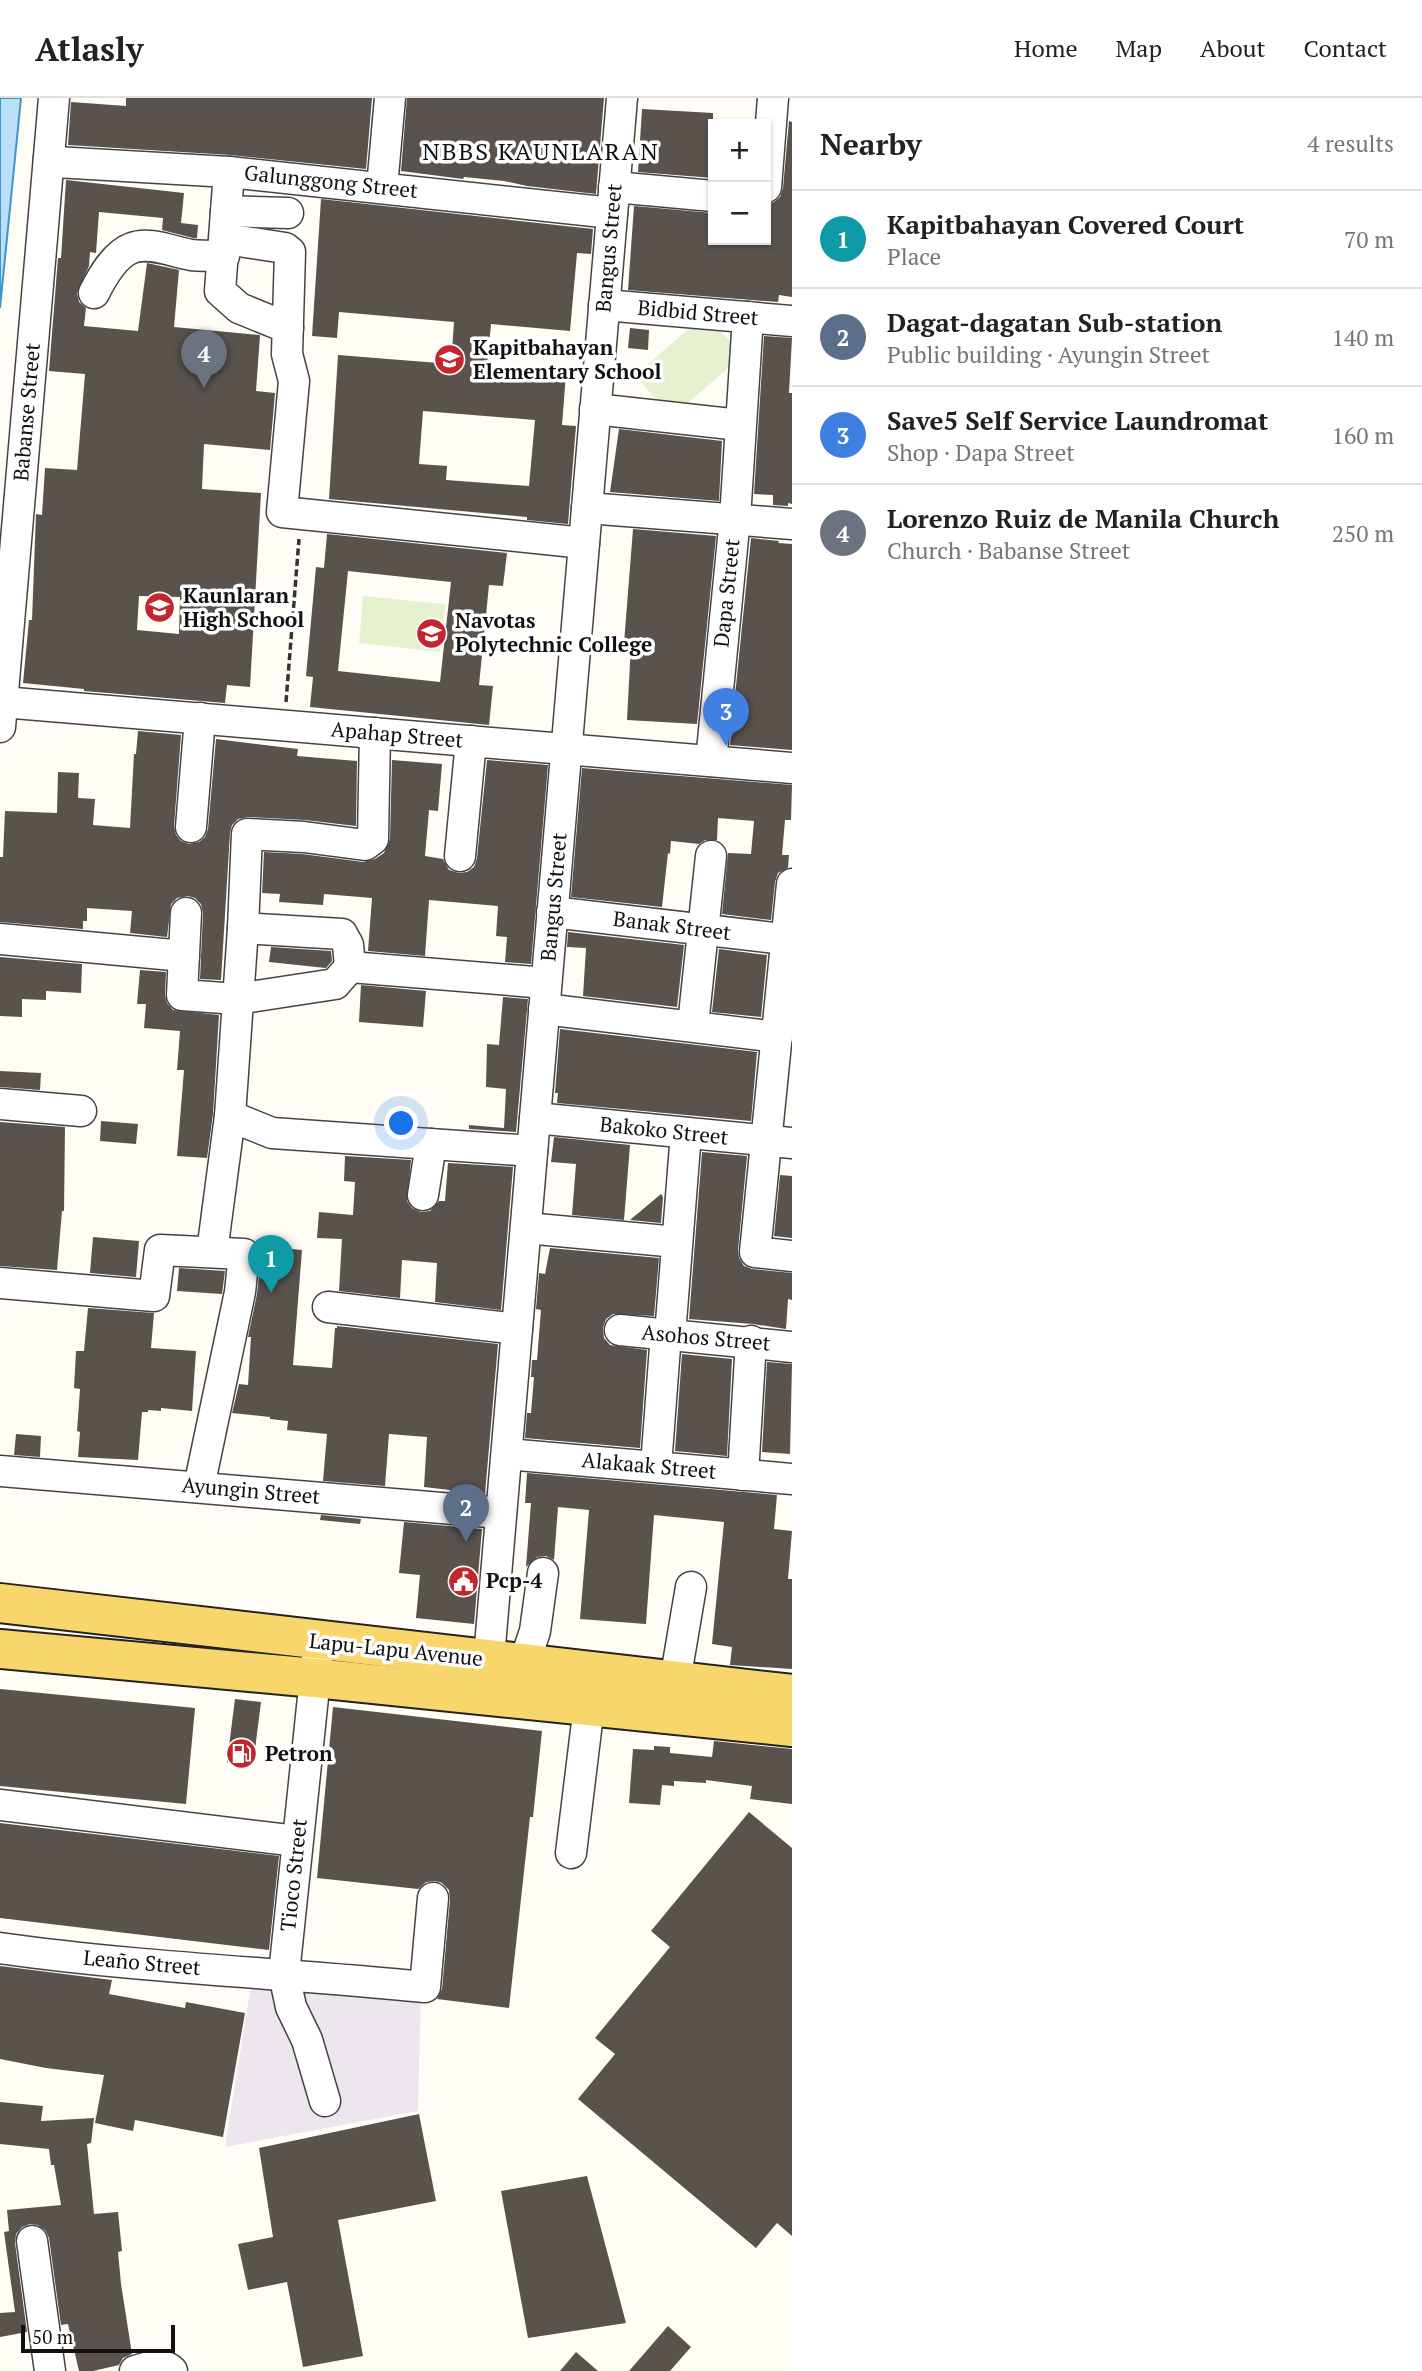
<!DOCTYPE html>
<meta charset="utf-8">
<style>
:root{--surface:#fff;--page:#f6f6f6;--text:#222;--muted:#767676;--line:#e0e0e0;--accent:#0f766e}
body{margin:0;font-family:"PT Serif",serif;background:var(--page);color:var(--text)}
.controls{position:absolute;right:21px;top:21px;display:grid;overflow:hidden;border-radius:0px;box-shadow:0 2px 5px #0004}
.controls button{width:63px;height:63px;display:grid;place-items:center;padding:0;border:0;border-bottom:2px solid var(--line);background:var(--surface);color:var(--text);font:35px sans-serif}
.scale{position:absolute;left:21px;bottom:18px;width:154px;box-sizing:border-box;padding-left:7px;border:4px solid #111;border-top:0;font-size:19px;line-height:24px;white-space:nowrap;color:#111;-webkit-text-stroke:5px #fff;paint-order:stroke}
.you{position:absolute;left:402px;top:1026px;width:24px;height:24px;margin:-18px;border:5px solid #fff;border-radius:50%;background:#1a73e8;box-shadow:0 0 0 10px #1a73e833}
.badge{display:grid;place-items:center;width:46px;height:46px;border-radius:50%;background:var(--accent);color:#fff;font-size:23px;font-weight:700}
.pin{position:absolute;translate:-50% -58px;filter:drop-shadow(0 2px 4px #0008)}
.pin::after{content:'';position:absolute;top:37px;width:24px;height:21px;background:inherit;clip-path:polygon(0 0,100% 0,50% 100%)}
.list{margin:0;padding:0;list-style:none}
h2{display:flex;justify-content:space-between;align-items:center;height:91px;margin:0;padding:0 28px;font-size:30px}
h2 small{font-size:23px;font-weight:400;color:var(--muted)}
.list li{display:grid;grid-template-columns:46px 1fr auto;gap:21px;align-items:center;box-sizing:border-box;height:98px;padding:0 28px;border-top:2px solid var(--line)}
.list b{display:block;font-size:26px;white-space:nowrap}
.list p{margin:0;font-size:23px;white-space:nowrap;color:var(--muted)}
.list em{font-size:23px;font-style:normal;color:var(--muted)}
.map{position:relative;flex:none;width:792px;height:2273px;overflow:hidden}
header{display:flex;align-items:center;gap:42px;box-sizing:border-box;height:98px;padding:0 35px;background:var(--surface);border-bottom:2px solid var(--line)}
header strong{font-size:33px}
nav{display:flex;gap:38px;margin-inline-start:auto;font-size:24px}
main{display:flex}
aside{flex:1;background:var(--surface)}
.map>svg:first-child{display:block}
</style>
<header>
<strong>Atlasly</strong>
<nav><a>Home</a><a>Map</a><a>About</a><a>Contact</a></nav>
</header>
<main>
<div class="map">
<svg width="792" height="2273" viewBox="0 0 792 2273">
<rect width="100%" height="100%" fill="#fffdf5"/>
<path fill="#eee6ef" d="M251,1887L421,1897L418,2013L225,2049Z"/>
<g fill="#e6f2cf">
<path d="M706,216L742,258L671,319L635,277Z"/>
<path d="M363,498L445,506L440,554L359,545Z"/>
</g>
<path fill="#b9e0f7" stroke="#3f96cf" stroke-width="2" d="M0,0H21L0,210Z"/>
<g fill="#5a524d" fill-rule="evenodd">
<path d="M126,0H372L366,71L230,57L68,47L71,4L126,8Z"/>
<path d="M407,0H604L596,96L527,88L504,83L464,79L463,81L401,73Z"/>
<path d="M642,11L713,15V80L638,74Z"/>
<path d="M789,23L792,24V199L779,197L778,204L628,192L634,108L713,115V142H766V106L774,104L780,99L783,90Z"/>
<path d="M66,82L184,95L181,125L198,127L197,140H193L162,132L163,120L99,114L96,155L90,154L89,168L77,195L79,204L86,210L84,228L138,233L147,165L179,172L174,229L260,237L256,293L275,295L270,352L204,346L202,391L261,395L250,589L227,587L225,605L84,593V591L23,585L29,522H32L36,416L42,417L45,370L77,372L85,276L49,273L58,160H61ZM139,498L180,499L179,536L137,532Z"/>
<path d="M321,101L593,131L591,156L577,155L570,233L491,226L487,269L566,276L562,327L576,328L568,426L527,422V419L329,401L338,257L451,266L454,224L339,214L337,240L312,238ZM423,313L535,322L529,388L446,382L447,368L419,366Z"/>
<path d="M630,230L649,232L648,252L628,250Z"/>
<path d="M764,238L792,240L789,295H792V406L788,405V408L773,407V397L754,396Z"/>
<path d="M619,331L722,343L719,403L610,394Z"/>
<path d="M633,431L716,438L697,626L627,622L631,546L624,545Z"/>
<path d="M327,436L507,455L503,488L489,487L479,587L493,588L489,627L310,609L313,579L306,578L316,469L324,470ZM348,473L451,484L440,584L338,573Z"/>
<path d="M751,440L779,443L778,445L792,446V652L730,647Z"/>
<path d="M138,633L181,637L174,728L176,737L181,743L189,746L199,744L205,739L208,731L216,641L298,651L297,658L357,663L356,728L305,722L248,719L238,721L232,727L230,735L221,882L200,881L203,815L201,806L195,800L188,798L177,800L171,806L167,839L130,835L132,813L87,810V823H83V831L0,824V759H3L5,713L57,715L58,674L79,675L78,700L95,701L93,727L130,730L134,656H136Z"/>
<path d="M392,662L442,666L438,713L429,712L425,758L443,761L449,772L459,775L467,774L474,769L477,760L487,662L548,667L531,866L505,864L507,839L496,838L498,808L429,802L425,858L368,853L372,800L324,796L323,807L279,804L280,796L262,795L264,754L302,756L363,764L375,761L384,755L390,741Z"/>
<path d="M582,670L792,687L791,722H785L782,757H789L788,770L778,775L775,784L771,822L722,816L728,755L751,756L754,723L718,720L717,742H705L699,746L671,743L670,756L668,755L662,809L571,799Z"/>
<path d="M568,834L684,847L677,909L583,898L586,850L567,849Z"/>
<path d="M271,849L331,853L332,863L326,870L269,864Z"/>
<path d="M719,851L767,857L761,919L712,914Z"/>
<path d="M0,859L82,866L81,895L46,893V902L22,901V919L0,918Z"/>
<path d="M140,872L166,874L165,897L167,905L173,912L219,917L213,1016L207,1060L177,1058L184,972H177L180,933L144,930L146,906H137Z"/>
<path d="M361,887L426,893L423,929L359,924Z"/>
<path d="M503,899L528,901L516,1034L469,1031V1027L504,1030L506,991L486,989L487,946L499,947Z"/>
<path d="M560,931L757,954L751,1023L557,1005L558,995H555Z"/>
<path d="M0,973L41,975L40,992L0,989Z"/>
<path d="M101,1023L138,1026L136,1046L100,1043Z"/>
<path d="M0,1024L65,1029L64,1113H62L57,1172L0,1168Z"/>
<path d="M554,1039L630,1047L624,1122L572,1117L576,1066L551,1064Z"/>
<path d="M702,1054L747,1058L738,1152L739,1160L744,1168L752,1171L792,1175V1202L788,1201L786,1231L753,1226L689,1221Z"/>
<path d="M345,1058L411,1062L407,1103L412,1110L421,1114L430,1113L439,1103H445L448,1065L513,1069L501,1212L435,1204L437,1165L402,1162L400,1200L339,1193L342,1141L317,1140L319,1114L353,1117L355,1084L344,1083Z"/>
<path d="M780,1077L792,1078V1140L774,1138Z"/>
<path d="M661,1096L663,1099L661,1125L630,1122Z"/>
<path d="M93,1139L139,1143L136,1179L90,1175Z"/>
<path d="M259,1148L302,1152L293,1267L332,1270L335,1230H337V1228L498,1246L485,1396L424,1389L427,1339L389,1336L385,1388L323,1383L327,1336L287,1332L288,1323L270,1321V1319L232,1315L239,1286L248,1287L251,1239H248L257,1196L261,1158Z"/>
<path d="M550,1150L659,1160L654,1218L613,1216L606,1221L603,1230L604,1240L610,1247L647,1252L640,1350L525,1340L527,1315H531L534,1279H531L532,1262H537L541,1212L536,1211L539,1175L545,1176Z"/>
<path d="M179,1170L225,1173L222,1196L177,1193Z"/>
<path d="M88,1210L154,1215L151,1250L196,1253L192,1313L161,1310V1313L148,1312V1314H142L138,1362L78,1359L80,1334L77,1333L80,1291L74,1290L76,1253H84Z"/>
<path d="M682,1256L732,1261L727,1358L675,1353Z"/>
<path d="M767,1264L792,1266L790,1356L762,1354Z"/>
<path d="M16,1336L41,1338L40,1359L14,1357Z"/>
<path d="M527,1375L777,1397L774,1431L792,1433L788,1481H792V1571L730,1567L732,1549L712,1546L724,1424L654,1417L646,1526L580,1521L589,1412L558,1409L554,1462L546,1458L537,1459L526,1469L531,1405H525Z"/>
<path d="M321,1417L361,1421L360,1426L320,1422Z"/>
<path d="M404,1424L482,1431L474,1526L416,1520L420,1477L399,1475Z"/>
<path d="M0,1591L195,1610L186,1706L0,1688Z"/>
<path d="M235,1601L261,1604L253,1667L227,1664Z"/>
<path d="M333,1609L542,1633L533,1719H530L509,1910L437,1901L442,1891L450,1802L449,1792L442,1785L435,1783L426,1784L418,1791L317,1780Z"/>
<path d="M714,1643L792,1651V1706L750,1701L752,1688L706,1682V1685L674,1683V1688L662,1687L660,1707L629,1705L633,1651L654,1652V1648L670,1649V1655L712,1659Z"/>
<path d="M749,1714L792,1750V2138L777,2125L756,2150L578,2001L615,1956L595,1940L670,1849L651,1833Z"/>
<path d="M0,1725L279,1758L269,1852L0,1820Z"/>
<path d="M0,1868L112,1882L109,1896L185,1910L186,1904L245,1915L223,2039L135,2022L133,2033L95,2025L104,1977L46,1970L0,1961Z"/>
<path d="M0,2004L43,2008L41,2023L94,2020L91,2045L87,2046L94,2116L118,2114L122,2153L118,2154L121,2186L132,2256L123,2260L119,2267L93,2273H79L68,2226L61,2227L49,2140L45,2132L38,2127L30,2126L22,2129L16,2136L15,2145L27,2234L0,2239V2215L15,2214L4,2134L9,2133L7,2112L61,2107L54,2067H51L49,2051L0,2046Z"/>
<path d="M419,2016L436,2103L338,2122L363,2258L303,2269L287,2184L248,2192L238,2146L273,2139L259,2050Z"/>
<path d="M587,2078L626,2225L528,2240L501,2093Z"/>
<path d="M668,2228L691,2249L670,2273H629Z"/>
<path d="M576,2254L598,2273H560Z"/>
</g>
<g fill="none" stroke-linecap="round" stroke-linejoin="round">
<defs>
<g id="minor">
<path d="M49,61L55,64L229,74L612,115"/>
<path d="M229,74L220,193L239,210L288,230"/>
<path d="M382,89L390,0"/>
<path d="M614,89L713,98"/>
<path d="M766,89L773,0"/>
<path d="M226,113L288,115"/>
<path d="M226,141L285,150L290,154L287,256L294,283L282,414L584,445"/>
<path d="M94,195C102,179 115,156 132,150C149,143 173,154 191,157C202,158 213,158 224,158"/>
<path d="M604,207L792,223"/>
<path d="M595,311L740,327"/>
<path d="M587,410L792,426"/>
<path d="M2,604L792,670"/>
<path d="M0,629L54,0"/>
<path d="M711,663L735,420L748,219"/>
<path d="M191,729L200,620"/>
<path d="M460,758L471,643"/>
<path d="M792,786L755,1154L792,1158"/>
<path d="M552,814L792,842"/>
<path d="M186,815L182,897L237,901L335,886L350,869L348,847L342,836L243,830"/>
<path d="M0,841L184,858"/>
<path d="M350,869L546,885"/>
<path d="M544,911L777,939"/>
<path d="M693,927L711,758"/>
<path d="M0,1006L81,1013"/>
<path d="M230,1018L272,1035L532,1053"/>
<path d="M535,1020L792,1045"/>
<path d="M423,1097L431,1046"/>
<path d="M526,1130L677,1144"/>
<path d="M212,1154L230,1018L243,830L247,736L304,739L365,747L373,741L375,635"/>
<path d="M0,1185L154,1198L160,1152L244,1156L240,1194L199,1389"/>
<path d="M328,1209L517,1231"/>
<path d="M620,1232L792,1249"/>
<path d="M507,1356L792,1381"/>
<path d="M656,1368L665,1249L670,1237L686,1035"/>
<path d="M0,1373L501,1415"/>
<path d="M743,1377L751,1243"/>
<path d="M317,1561L284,1876L291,1909L307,1942L325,2003"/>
<path d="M524,1566L535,1533L543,1475"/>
<path d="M487,1583L622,0"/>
<path d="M675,1583L691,1489"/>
<path d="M0,1707L297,1743"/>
<path d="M571,1755L589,1608"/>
<path d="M0,1850C141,1870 284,1875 425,1889L433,1800"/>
<path d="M32,2143L50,2273"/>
<path d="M135,2273C147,2270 162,2263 172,2273"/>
</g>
<g id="major">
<path d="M0,1505L792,1596"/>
<path d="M0,1551L315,1580L792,1629"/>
</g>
</defs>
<use href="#minor" stroke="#444" stroke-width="33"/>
<use href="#major" stroke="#222" stroke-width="42"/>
<path stroke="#333" stroke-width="3.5" stroke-dasharray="7 3.5" stroke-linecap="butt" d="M286,604L299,441"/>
<use href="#minor" stroke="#fff" stroke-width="30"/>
<use href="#major" stroke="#f9d66b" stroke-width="38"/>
</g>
<defs>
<symbol id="school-disc" viewBox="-11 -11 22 22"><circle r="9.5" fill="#c4262e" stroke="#fff"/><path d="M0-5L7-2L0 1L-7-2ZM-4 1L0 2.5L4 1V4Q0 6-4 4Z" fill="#fff"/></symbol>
<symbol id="university-disc" viewBox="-11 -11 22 22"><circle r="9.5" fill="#c4262e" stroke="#fff"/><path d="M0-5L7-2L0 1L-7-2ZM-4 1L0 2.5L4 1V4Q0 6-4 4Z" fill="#fff"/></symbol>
<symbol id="civic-disc" viewBox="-11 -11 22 22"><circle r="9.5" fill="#c4262e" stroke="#fff"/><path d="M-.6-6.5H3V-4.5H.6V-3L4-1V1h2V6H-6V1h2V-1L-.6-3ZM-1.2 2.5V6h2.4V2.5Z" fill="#fff"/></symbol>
<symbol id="fuel-disc" viewBox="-11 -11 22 22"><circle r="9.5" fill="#c4262e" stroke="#fff"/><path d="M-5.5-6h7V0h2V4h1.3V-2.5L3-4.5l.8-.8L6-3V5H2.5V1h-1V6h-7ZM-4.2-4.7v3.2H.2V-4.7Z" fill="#fff"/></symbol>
</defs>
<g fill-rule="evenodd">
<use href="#school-disc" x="432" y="244" width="35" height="35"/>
<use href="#school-disc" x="142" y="492" width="35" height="35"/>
<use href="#university-disc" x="414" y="518" width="35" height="35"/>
<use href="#civic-disc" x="446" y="1466" width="35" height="35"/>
<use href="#fuel-disc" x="224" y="1638" width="35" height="35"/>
</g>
<g text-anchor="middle" stroke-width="7" stroke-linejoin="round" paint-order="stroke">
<g font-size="21" fill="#111" stroke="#fff">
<text transform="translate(331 84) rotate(6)" y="7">Galunggong Street</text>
<text transform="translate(609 150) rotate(-85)" y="7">Bangus Street</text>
<text transform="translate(698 215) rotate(5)" y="7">Bidbid Street</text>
<text transform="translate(27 314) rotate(-85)" y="7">Babanse Street</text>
<text transform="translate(727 495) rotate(-84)" y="7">Dapa Street</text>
<text transform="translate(397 637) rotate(5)" y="7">Apahap Street</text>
<text transform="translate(554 799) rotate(-85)" y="7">Bangus Street</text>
<text transform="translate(672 828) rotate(7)" y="7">Banak Street</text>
<text transform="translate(664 1033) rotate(6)" y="7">Bakoko Street</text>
<text transform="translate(706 1240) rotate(5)" y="7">Asohos Street</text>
<text transform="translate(649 1368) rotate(5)" y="7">Alakaak Street</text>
<text transform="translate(251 1393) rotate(5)" y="7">Ayungin Street</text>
<text transform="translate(396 1552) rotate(6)" y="7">Lapu-Lapu Avenue</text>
<text transform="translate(294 1777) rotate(-84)" y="7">Tioco Street</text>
<text transform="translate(142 1865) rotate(5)" y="7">Leaño Street</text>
</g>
<g font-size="21" font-weight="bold" fill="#111" stroke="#fff" text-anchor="start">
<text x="473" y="257">Kapitbahayan<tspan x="473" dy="24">Elementary School</tspan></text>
<text x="183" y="505">Kaunlaran<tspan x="183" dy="24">High School</tspan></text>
<text x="455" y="530">Navotas<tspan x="455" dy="24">Polytechnic College</tspan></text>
<text x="486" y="1490">Pcp-4</text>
<text x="265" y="1663">Petron</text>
</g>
<g font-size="24" letter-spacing="2" fill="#111" stroke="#fff">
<text x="541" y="62">NBBS KAUNLARAN</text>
</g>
</g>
</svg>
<div class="controls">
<button>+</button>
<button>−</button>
</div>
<div class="scale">50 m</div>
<div class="you"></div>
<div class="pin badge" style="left:271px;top:1195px;background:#0f9aa8">1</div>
<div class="pin badge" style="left:466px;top:1444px;background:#5c6f8a">2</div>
<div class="pin badge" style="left:726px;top:648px;background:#3f7fe0">3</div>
<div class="pin badge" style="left:204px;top:290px;background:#6b7280">4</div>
</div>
<aside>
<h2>Nearby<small>4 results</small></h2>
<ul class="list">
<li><span class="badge" style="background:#0f9aa8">1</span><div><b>Kapitbahayan Covered Court</b><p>Place</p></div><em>70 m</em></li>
<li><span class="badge" style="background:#5c6f8a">2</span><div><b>Dagat-dagatan Sub-station</b><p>Public building · Ayungin Street</p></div><em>140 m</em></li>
<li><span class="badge" style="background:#3f7fe0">3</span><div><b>Save5 Self Service Laundromat</b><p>Shop · Dapa Street</p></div><em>160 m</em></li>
<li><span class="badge" style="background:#6b7280">4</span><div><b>Lorenzo Ruiz de Manila Church</b><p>Church · Babanse Street</p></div><em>250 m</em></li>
</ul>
</aside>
</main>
